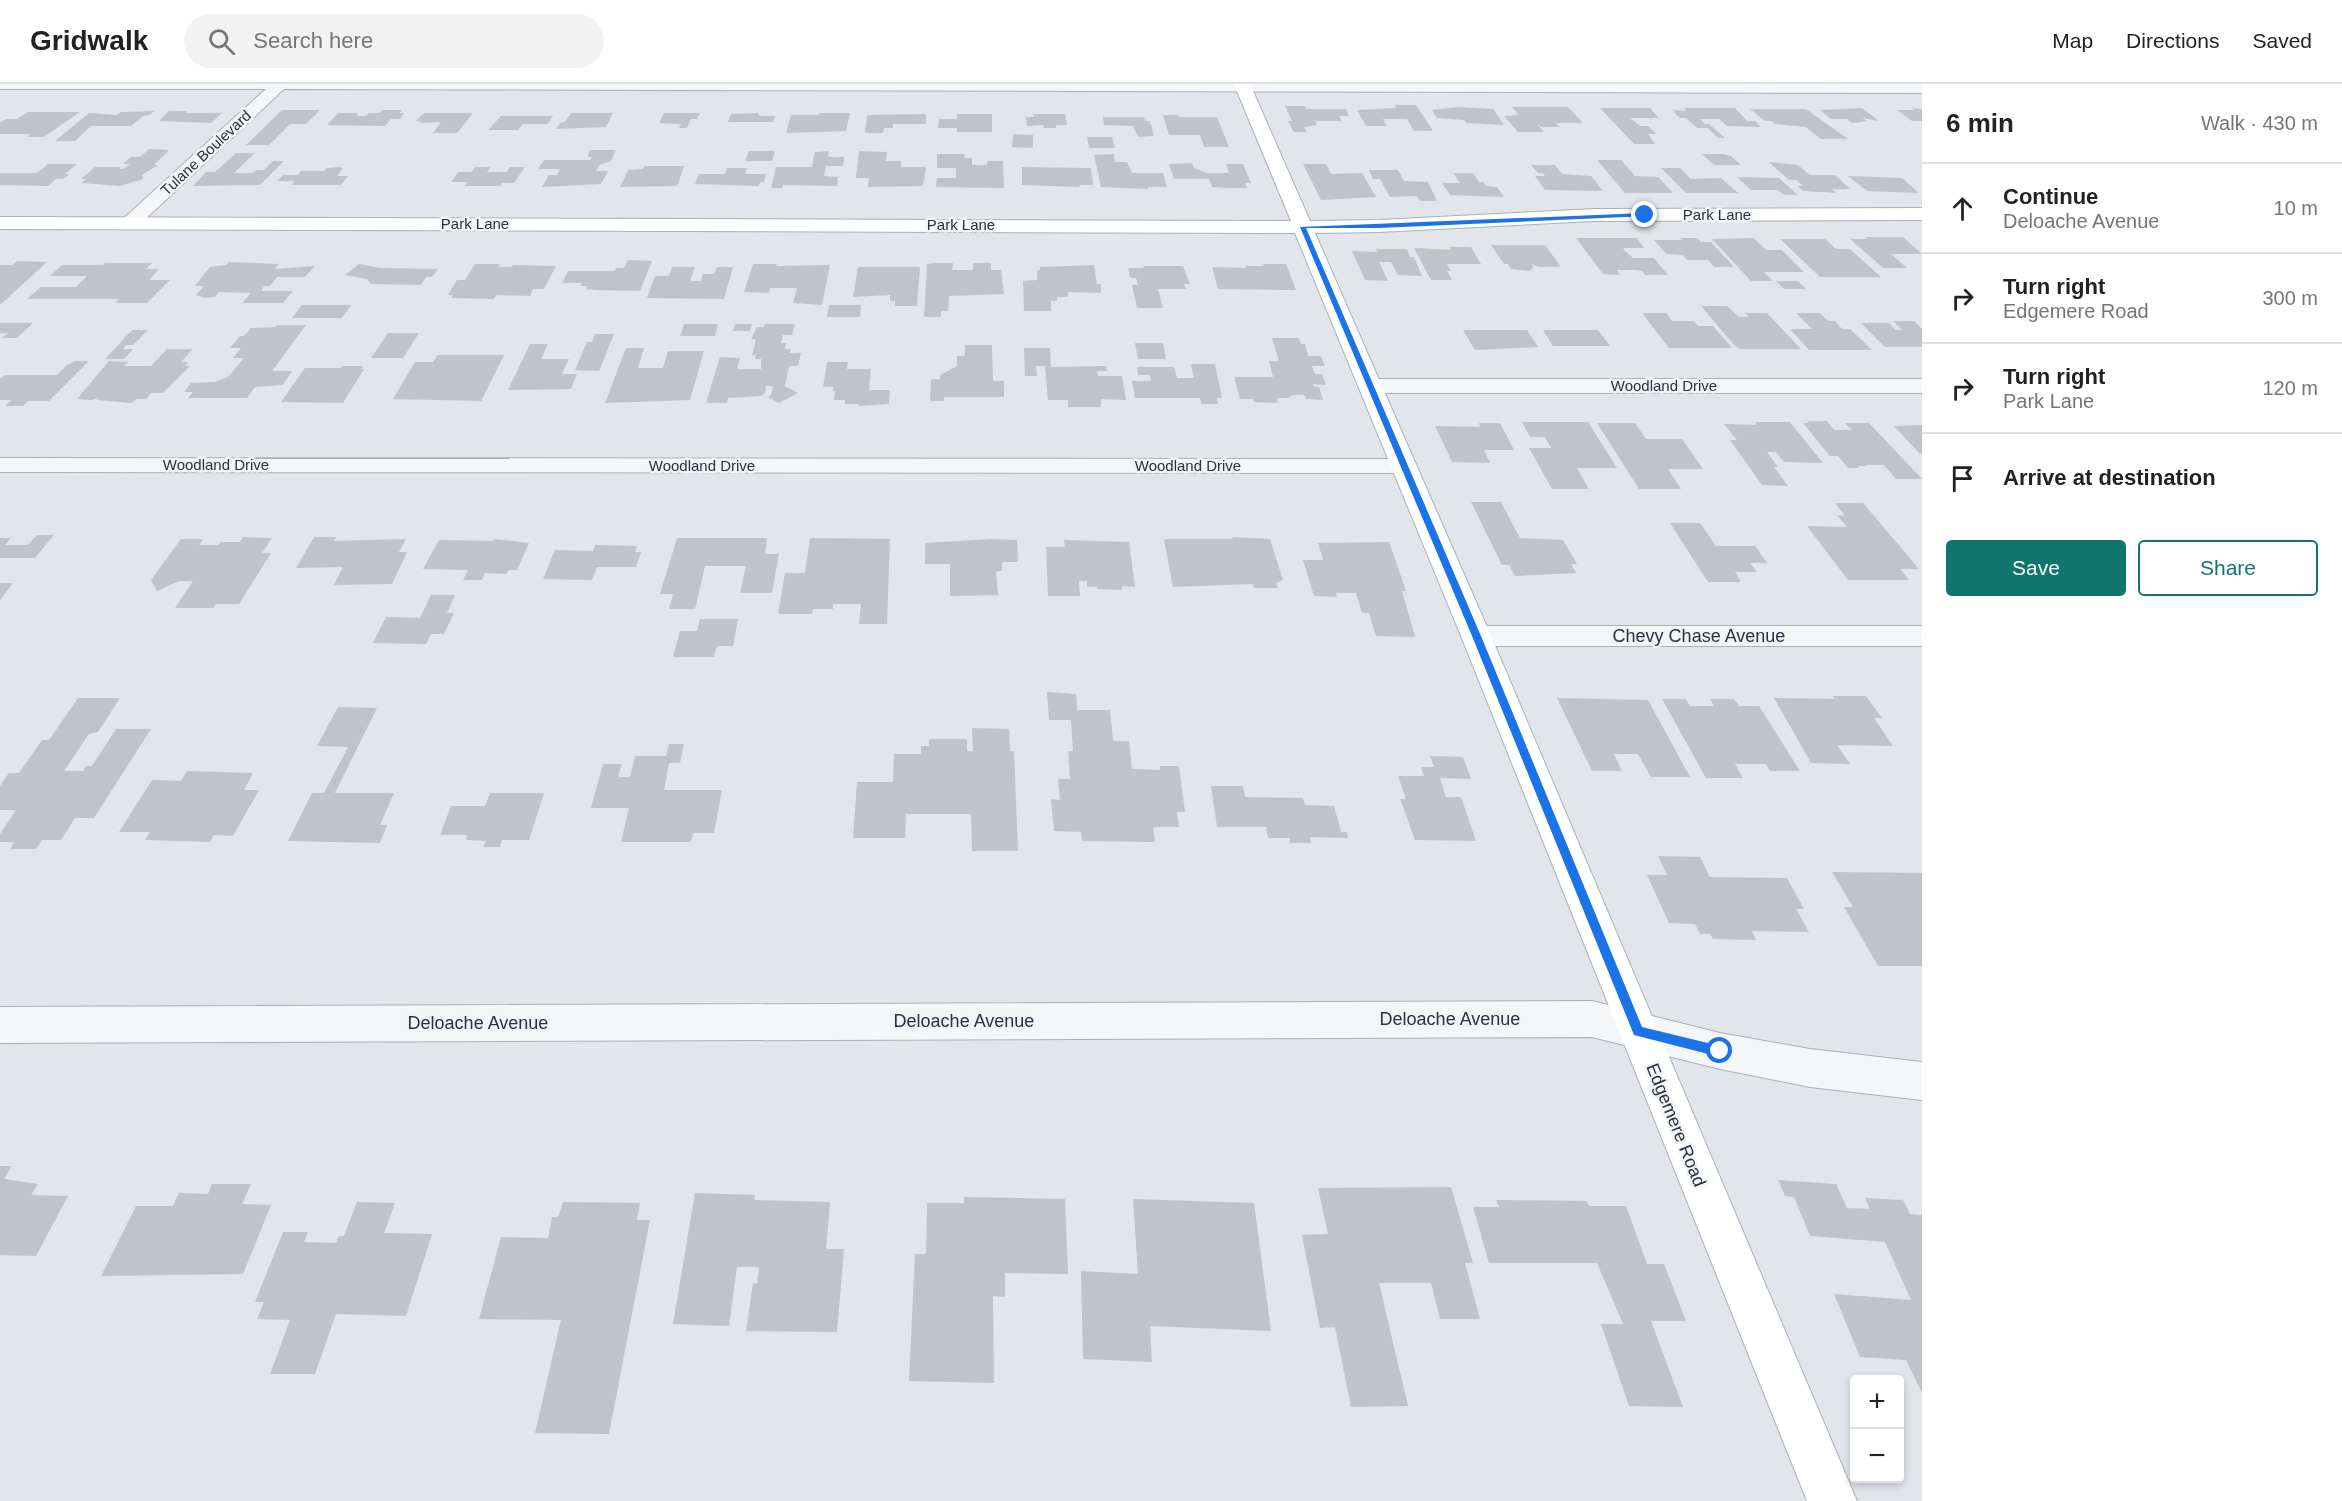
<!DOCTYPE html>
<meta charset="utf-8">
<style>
:root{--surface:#fff;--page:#f2f2f2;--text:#222;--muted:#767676;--line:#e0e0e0;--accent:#0f766e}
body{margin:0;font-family:Arial,sans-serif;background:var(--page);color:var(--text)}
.controls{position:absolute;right:18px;bottom:18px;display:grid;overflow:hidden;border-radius:6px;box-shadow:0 3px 9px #0003}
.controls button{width:54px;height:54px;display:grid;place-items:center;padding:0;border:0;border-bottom:2px solid var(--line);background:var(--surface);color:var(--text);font:30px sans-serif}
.stop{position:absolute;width:18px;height:18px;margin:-14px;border:4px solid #1a73e8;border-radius:50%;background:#fff}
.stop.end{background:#1a73e8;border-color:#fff;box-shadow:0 2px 6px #0008}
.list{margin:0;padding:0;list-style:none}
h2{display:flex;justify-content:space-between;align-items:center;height:78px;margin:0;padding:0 24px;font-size:26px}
h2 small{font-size:20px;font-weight:400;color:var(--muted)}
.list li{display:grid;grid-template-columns:39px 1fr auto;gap:18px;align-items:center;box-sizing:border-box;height:90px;padding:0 24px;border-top:2px solid var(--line)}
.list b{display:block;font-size:22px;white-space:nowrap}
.list p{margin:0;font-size:20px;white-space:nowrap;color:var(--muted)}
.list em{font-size:20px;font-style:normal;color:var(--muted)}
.actions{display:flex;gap:12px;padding:18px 24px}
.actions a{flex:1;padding:14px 0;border:2px solid var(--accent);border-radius:6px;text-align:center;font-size:21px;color:var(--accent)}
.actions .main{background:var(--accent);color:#fff}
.icon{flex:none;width:33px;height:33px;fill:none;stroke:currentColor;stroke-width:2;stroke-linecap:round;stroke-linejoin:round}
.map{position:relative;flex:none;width:1922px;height:1417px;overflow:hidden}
header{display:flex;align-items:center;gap:36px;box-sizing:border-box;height:84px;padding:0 30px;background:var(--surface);border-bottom:2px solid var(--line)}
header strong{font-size:28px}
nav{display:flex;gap:33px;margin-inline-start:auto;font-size:21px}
.search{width:420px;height:54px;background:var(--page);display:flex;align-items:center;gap:15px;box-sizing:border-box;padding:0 21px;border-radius:33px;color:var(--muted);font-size:22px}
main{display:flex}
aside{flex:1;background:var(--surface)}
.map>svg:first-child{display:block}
</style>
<header>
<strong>Gridwalk</strong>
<div class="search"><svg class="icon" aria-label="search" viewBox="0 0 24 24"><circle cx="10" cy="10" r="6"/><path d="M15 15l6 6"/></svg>Search here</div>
<nav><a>Map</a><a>Directions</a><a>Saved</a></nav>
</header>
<main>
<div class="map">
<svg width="1922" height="1417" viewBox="0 0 1922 1417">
<rect width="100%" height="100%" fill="#e2e5ea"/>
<g fill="#c0c3cc">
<path d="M1395,21H1416L1433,47H1414L1407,35H1383L1387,42H1366L1357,26L1396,24Z"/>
<path d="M1285,22H1305L1306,25H1346L1349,32H1339L1342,37H1315L1317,41L1304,43L1307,48H1294L1288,37H1292Z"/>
<path d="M1458,23L1493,25L1504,41L1467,39L1464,36L1437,34L1432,26Z"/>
<path d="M1512,23H1568L1583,39H1556L1560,43H1542L1537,40L1544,48H1518L1504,32L1519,31Z"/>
<path d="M1600,24H1650L1659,34H1630L1640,42H1648L1656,50H1648L1655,60H1634Z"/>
<path d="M1684,24H1735L1747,37H1755L1761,43L1727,42L1719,35H1700L1705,40H1709L1725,54H1718L1708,44H1697L1686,34H1680L1672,26L1686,27Z"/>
<path d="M1862,24L1879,37L1862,34L1867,37L1852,39L1847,35H1831L1820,26Z"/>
<path d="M1912,24L1922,25V37H1912L1897,26H1914Z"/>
<path d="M1750,25H1806L1848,55H1821L1806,43L1775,40L1771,37H1765Z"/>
<path d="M282,26H320L306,40H290L269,61H246Z"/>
<path d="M382,26H402L399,29H404L400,35H391L385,42L327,41L338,29H358L356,32H366L369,29H380Z"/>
<path d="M154,27L149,31L143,32L131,42H91L75,57H55L89,29L117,31L121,28Z"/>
<path d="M169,27H187L185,29H222L211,39L159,37Z"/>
<path d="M28,28H80L44,53H27L30,50H0V39L6,35H17Z"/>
<path d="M424,29H473L457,49H433L441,38L419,39L421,37H416Z"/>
<path d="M571,29H613L606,43L556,45L560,39L565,38Z"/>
<path d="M664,29H700L697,35H691L687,44H679L681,40L659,39Z"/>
<path d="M758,29L760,32H775L773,38H728L731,30Z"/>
<path d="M819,29H850L846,47L786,49L791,31H819Z"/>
<path d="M926,30V40H893V44H884L883,49H865L867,31Z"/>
<path d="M957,30H992V48H957V44H938L939,35H957Z"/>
<path d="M1033,30H1065L1067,41H1056V44H1044L1043,41L1027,42L1026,33H1034Z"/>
<path d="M1163,31H1178L1179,33H1217L1229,63H1204L1200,51H1169Z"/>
<path d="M501,32H553L548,40H523L518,46H488Z"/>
<path d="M1103,33H1144L1145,37H1150L1154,52L1138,53L1133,42L1104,41Z"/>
<path d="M1013,50L1033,51V64L1012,63Z"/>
<path d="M1087,53H1112L1115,64H1089Z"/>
<path d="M149,65L169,66L154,81H158L142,91L143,95L120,102L81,99L86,95H81L95,83H121L119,85H124L130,80H123L131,73H140Z"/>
<path d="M590,66H616L611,77L599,81L596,87H608L601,100L542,103L549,91H557L560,85H538L544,76H590L592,73H587Z"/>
<path d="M749,67H775L772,77H745Z"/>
<path d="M829,67L828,73H844L843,82H826L824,92L838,93L837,102L783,101V104H771L776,83H812L815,68Z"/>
<path d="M859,67L887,68L886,77H901V83H926L923,102L868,103L869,94H856Z"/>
<path d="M236,69H255L234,89H253L257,86H264L273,77H284L260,101L193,102L206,88H215Z"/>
<path d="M937,70H965L964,74H972V81H987V77H1003L1004,104L936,103L937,94H956V84H937Z"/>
<path d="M1114,70L1115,78H1127L1132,89H1163L1167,103H1148V105L1101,103L1094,71Z"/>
<path d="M1702,70H1724L1731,72L1741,81H1714Z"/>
<path d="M1597,76H1621L1635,92L1658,93L1673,109H1625Z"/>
<path d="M1769,78L1798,81L1810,91H1835L1850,105H1832L1836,109L1803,107L1797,102H1803L1796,96H1789Z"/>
<path d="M1192,79L1194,84L1207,89H1229L1226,80H1243L1251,99H1245L1247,104H1229L1212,103L1209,95H1174L1169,80Z"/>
<path d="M48,80H77L65,90H70L63,95H56L48,102L0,101V89H37Z"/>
<path d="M1303,80H1326L1331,90L1362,89L1376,113L1321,116Z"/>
<path d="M1531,81H1555L1562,90L1591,92L1603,107L1545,106L1535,92H1545L1543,89H1538Z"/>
<path d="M644,82H684L678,100L675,102L620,103L628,86L643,85Z"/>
<path d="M340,83L343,84L337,92H348L341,101H291L295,97H277L283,91H298L301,87H324L326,84Z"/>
<path d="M475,83H490L487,88H507L510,83H525L514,99H502L500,102H464L468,98H451L458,88H472Z"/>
<path d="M1022,83L1091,84L1093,101H1079L1080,103L1022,101Z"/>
<path d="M727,84H747L745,90H766L764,98H760L759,102L695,100L699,90H725Z"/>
<path d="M1661,84H1680L1691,95L1721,94L1738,109H1686Z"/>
<path d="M1369,86H1398L1404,97L1428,98L1437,117H1420L1417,112L1390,113L1380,95H1373Z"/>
<path d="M1453,89H1473L1479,98H1483L1486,102L1497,103L1504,113L1450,111L1442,99H1460Z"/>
<path d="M1848,92L1902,94L1919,109L1867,107Z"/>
<path d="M1737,93L1779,94L1798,111H1784L1778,106H1751Z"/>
<path d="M1866,153H1903L1922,170H1891L1907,184H1883L1850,155H1868Z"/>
<path d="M1576,154H1637L1644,164H1623L1625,167L1633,174H1654L1668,191H1645L1642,187L1636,186H1617L1620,191L1603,190Z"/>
<path d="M1679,154H1697L1701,158H1711L1734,183H1714L1708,176H1687L1683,171L1666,170L1654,156H1682Z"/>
<path d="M1754,154L1766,166H1782L1804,188H1764L1773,197H1751L1712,155Z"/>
<path d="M1780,155H1825L1836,165H1850L1881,193H1820Z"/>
<path d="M1491,161H1545L1561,183H1538L1532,180L1533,184L1530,187L1511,185L1508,180H1504Z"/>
<path d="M1449,163H1471L1481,180H1447L1451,187H1447L1452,196H1431L1414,164L1451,166Z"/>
<path d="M1376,165H1407L1410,173H1414L1422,192L1398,191L1391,178H1379L1388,197L1365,196L1352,167L1377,168Z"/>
<path d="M628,176L652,177L640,207L596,206L586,205L588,202H580L582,199H562L568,187H615L616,184H624Z"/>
<path d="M17,177L47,178L0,221V181H13Z"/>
<path d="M229,178L279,180L275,185L315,182L305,193H277L270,202H264L261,207H293L283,219H242L251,209L219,208L215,213L204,214L196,211L204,202H195L210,183L226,181Z"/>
<path d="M105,179H152L146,185H159L149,196H170L147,219H115L119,215H27L41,203H76L87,192H50L62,181H103Z"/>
<path d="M934,179H953L952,186H973V179H991V186H1001L1004,210L949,212L948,227H941V233H924L927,180Z"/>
<path d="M359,180L380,184L438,185L432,193H426L421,201L371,200L367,195L345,191Z"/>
<path d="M475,180H500L498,183H512L513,181L556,182L544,205H533L530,212L496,211L494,215L451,214L453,211H448L457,196H465Z"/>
<path d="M753,180H777L776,182L830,181L822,221L793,219L797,204H770L769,209L744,208Z"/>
<path d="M1263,180H1286L1296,206L1218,205L1212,183L1246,184L1245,182H1264Z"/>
<path d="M1094,181L1097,200H1101V209L1068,208V213H1057V217H1051V227H1024L1023,197L1037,196V186H1040V183Z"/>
<path d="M1143,182H1183L1190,200H1184L1186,205H1158L1163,224H1137L1132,201H1138L1136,194H1130L1128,184H1144Z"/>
<path d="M672,183H695L690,197H701L703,190H714L717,183H733L724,215L647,214L655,192H669Z"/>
<path d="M858,183H920L917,222H895V217H890V211L853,213Z"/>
<path d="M1776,197H1798L1806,205H1784Z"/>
<path d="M302,221H351L342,234H292Z"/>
<path d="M829,221H861L860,233H827Z"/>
<path d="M1701,222H1727L1739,233H1749L1745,229H1767L1801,265H1740L1735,262Z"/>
<path d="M1642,229H1666L1672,237H1694L1698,242H1713L1732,264H1669Z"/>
<path d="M1796,229H1820L1828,237H1835L1842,245H1850L1872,266H1809L1790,245H1812Z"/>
<path d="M1893,237H1914L1922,245V263H1885L1861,239H1889L1896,246H1902Z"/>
<path d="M0,239H33L17,254H2L8,249H0Z"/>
<path d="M684,240H718L715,252H680Z"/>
<path d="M735,240H752L750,247H733Z"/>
<path d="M765,240H795L792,251H783L781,259H786L785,265H791L790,269H801L798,282H789L785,302L798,309L779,319L768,313L771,311L773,302H766L765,309L761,312L728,314L727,319H706L720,273L740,274L737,285H761V275H755L756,271H752L756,255H751L757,243H764Z"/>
<path d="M277,241H306L272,287H292L283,301L255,303L247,314H188L193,308H184L191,299L215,298L228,293L244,274H233L241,264H230L240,252H244L251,244L275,243Z"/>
<path d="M132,246H148L133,261H126L123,265H133L124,275H105Z"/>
<path d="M1463,246H1527L1538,263L1475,266Z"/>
<path d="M1543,246H1598L1610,262H1553Z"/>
<path d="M388,249H419L403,274H371Z"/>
<path d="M595,250H614L599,287L575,286L587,258H592Z"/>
<path d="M1272,254H1299L1301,260H1305L1308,272H1321L1325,282H1312L1315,290H1322L1326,301L1313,300L1314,303H1319L1323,316L1306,315L1304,311H1293L1288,314H1277L1278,319L1254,318L1253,315H1240L1234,293H1273L1269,277H1279Z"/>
<path d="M1135,259H1163L1166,275H1138Z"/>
<path d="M530,260H548L541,275H569L562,290H577L571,305L508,306Z"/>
<path d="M965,261H992L993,297H1004V313H944V317H930L931,295H940V291L957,282V272H965Z"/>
<path d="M626,264H644L638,284H663L668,267H704L690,316L605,319Z"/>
<path d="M1024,264H1050L1051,283L1106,282L1107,287H1097L1098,292H1122L1126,316L1101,315V323H1068V316H1048L1045,282H1036L1037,292H1025Z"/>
<path d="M167,265H193L181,278H188L185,282H190L163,309H151L146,315H136L132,319L96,316L99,314L91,316L77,315L109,277L128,278L124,282H151Z"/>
<path d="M438,271H504L481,317L393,315L415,278H433Z"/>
<path d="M75,277H89L49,317H28L23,322H5L12,316H0V295L5,291H57L67,281Z"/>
<path d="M827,278H848L847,285H871L869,306H890L889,320L859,322V320H845V316H834L835,307H833V303H823Z"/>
<path d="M1191,280H1215L1222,314H1217L1218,320H1201L1200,314H1135L1132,297H1151L1150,291H1138L1137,283H1174L1177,294H1194Z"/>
<path d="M342,282H363L361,285H364L343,319L281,318L305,284H340Z"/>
<path d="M1807,337H1827L1834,346H1852L1845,339H1869L1922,395H1896L1884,381H1865L1867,382H1858L1859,384H1848L1838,372H1830L1803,339H1809Z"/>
<path d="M1522,338H1588L1617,384H1577L1589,405H1552L1529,364H1551L1545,353H1530Z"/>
<path d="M1755,338H1790L1823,379L1784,378L1776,368H1767L1778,383H1774L1788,402L1762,401L1730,356H1737L1724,340L1757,341Z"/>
<path d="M1479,339H1500L1514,366H1484L1490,379L1452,378L1435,342L1480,343Z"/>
<path d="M1597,339H1635L1646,355H1682L1703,385H1668L1681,405H1639Z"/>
<path d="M1922,341V369L1920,370L1894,342Z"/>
<path d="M1471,418H1501L1520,454L1563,456L1577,480H1571L1576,489L1515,492L1509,481H1502Z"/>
<path d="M1835,419H1863L1919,485H1900L1909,496H1848L1807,442L1847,443L1837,431L1845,432Z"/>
<path d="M1670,439H1700L1716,462H1755L1767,479H1750L1757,488H1735L1741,498H1708Z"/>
<path d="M37,451H54L35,474H0V454H11L5,461H28Z"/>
<path d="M243,453L272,454L262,469H271L239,520H216L213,524H175L193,497H179L157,507L151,496L181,455H203L199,461H218L221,458H240Z"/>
<path d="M314,453H336L334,457L406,455L399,468H407L392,500L334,501L343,483L296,484Z"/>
<path d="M1232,453L1270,455L1283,496L1276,499L1278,504H1254L1253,500L1173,503L1164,455H1233Z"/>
<path d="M677,454H767L765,470H779L772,509H740L746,482H705L695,525H669L673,510H660Z"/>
<path d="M810,454L890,455L887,540H859L861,520H833V525H813L812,530H778L785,489H805Z"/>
<path d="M494,455L529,459L517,486H509L506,490L485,489L482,496H463L468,486L423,485L439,456L493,457Z"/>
<path d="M991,455L1017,456L1018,478H1002V487H996L998,511L950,512V480H925V459Z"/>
<path d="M1064,456L1129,458L1135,503L1122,502V506L1097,505V503H1087V497H1079L1080,512H1048L1046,463H1065Z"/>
<path d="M1389,458L1406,507H1402L1415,553L1376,552L1369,529H1362L1356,509H1336L1337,513L1314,512L1303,476H1323L1318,459Z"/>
<path d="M595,461L637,462L635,468H641L636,483H597L592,496L543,495L555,466L593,467Z"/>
<path d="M0,499H13L0,516Z"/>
<path d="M431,511H455L447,529H454L444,550H431L426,560L373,559L386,533L420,534Z"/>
<path d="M700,535H738L733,562H717L714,573H673L680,547H697Z"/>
<path d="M1047,608L1076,610L1077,626H1110L1113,657H1129L1132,685L1160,686V682H1179L1185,728H1177L1179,743H1153L1155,758L1082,757L1081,748L1054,747L1051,715L1060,716L1058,695H1070L1068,667H1073L1071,636H1049Z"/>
<path d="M1833,612H1866L1882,634H1874L1893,662L1837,661L1850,680L1811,679L1774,614L1835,615Z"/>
<path d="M78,614H120L98,648L89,650L64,687H83L86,682H92L116,645H151L94,734H75L61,756H42L36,765H10L14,758H0V750L16,726H0V702L9,689H19L42,656H49Z"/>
<path d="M1557,614L1648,616L1690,693H1651L1638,670H1614L1622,687H1592Z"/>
<path d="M1662,615H1686L1690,622H1714L1710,615H1734L1739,622H1759L1800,687H1770L1766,680H1735L1743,694H1706Z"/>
<path d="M338,623L377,624L335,709H394L380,741H387L380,759L288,757L312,709H324L348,663L317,662Z"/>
<path d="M972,644L1009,645L1010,667H1014L1018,767H972L971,730H906L905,754H853L857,698H893L894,670H921V662H929V655H967V667H973Z"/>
<path d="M669,660H684L680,679H669L664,706H722L714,749H693L691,758H621L629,724H591L603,680H622L618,693H630L635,672H666Z"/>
<path d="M1430,672L1463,673L1471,695L1440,694L1446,713H1461L1476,757L1415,756L1400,715H1406L1398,692H1424L1421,683H1434Z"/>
<path d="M187,687L253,689L244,706H259L233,752L214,751L210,758L145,756L150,748H119L152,696L181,697Z"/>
<path d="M1211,702H1243L1245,713L1303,714L1305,721L1334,722L1341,748H1347L1348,754L1310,753L1311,759H1290V754H1268L1266,743H1217Z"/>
<path d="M490,709H544L529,756H502L500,763H483L486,757L466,756L467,751H440L451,722H485Z"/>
<path d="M1658,772L1700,773L1710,793L1787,794L1804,825H1796L1809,848L1752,847L1756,856L1713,855L1710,850H1700L1695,840L1669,839L1647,791H1667Z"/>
<path d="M1832,788L1922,789V882H1878L1844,823H1853Z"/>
<path d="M0,1082H12L4,1095L38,1100L31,1111L68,1112L36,1172L0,1171Z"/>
<path d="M1778,1096L1836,1100L1847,1124L1870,1125L1865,1114L1903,1116L1910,1130L1922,1131V1309L1906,1276L1860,1273L1834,1210L1911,1216L1885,1158L1810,1152L1794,1113L1785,1112Z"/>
<path d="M212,1100H251L242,1120L271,1121L243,1190L101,1192L136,1122H173L179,1109L208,1110Z"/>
<path d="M1451,1103L1473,1179H1465L1480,1235H1440L1431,1199H1379L1408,1322L1351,1323L1335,1243L1320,1244L1302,1151L1328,1150L1318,1104Z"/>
<path d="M695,1109L755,1111L754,1116L830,1118L826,1165H844L837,1248L746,1247L753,1199L757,1200L759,1183H737L729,1242L673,1240Z"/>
<path d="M964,1113L1065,1115L1068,1190L1005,1189V1213L993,1212L994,1299L909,1297L915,1170H926L927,1119H964Z"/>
<path d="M1133,1115L1254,1119L1271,1247L1150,1242L1152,1278L1083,1275L1081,1187L1138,1190Z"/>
<path d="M1496,1116L1587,1117L1589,1122H1626L1647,1180H1664L1686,1237H1651L1683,1323L1629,1322L1601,1240H1623L1597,1179H1489L1473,1123H1499Z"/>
<path d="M357,1118L395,1119L384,1149L432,1150L406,1232L336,1230L315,1290H270L290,1236L257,1235L264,1218H255L283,1148H308L304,1158L336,1159L339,1152H344Z"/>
<path d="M563,1118L640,1119L637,1136H650L609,1350L535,1349L561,1236L479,1235L501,1153L548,1154L552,1133H558Z"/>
</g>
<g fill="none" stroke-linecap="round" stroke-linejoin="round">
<defs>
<g id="street">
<path d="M0,0H1922V9L284,5L137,143H123L121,139L123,135L266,5H0Z"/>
<path d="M1370,295H1922V309H1370L1362,307L1358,302L1362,297Z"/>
<path d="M0,374L1404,375L1413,377L1416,382L1413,387L1404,389L0,388Z"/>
<path d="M1476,542H1922V562H1476L1466,559L1461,552L1466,545Z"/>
<path d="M1592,917L1720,949L1810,965L1922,978V1016L1810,1003L1720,985L1592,953L0,959V923Z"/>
</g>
<path id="secondary" d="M1234,0H1250L1310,137L1379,136L1595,125L1922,124V136L1595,137L1379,148L1315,149L1491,552L1857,1417H1807L1461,552L1295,149L0,145V133L1291,137Z"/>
</defs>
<use href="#street" stroke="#abafb7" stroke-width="2"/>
<use href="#secondary" stroke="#abafb7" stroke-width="2"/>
<use href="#street" fill="#f5f6f8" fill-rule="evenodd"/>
<use href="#secondary" fill="#fff" fill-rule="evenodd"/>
</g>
<path fill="#1a73e8" d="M1645,129L1647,132L1379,144H1306L1481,552L1642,943L1720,962L1726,967L1720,973L1634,951L1472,552L1300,143Z"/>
<g text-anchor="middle" stroke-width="5" stroke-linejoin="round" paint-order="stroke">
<g font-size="15" fill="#2b3141" stroke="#f2f4f7">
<text transform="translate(206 69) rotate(-43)" y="5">Tulane Boulevard</text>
<text x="1717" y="136">Park Lane</text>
<text x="475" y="145">Park Lane</text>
<text x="961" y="146">Park Lane</text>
<text x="1664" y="307">Woodland Drive</text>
<text x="216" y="386">Woodland Drive</text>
<text x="702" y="387">Woodland Drive</text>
<text x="1188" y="387">Woodland Drive</text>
</g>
<g font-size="18" fill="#2b3141" stroke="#f2f4f7">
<text x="1699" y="558">Chevy Chase Avenue</text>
<text x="1450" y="941">Deloache Avenue</text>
<text x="964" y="943">Deloache Avenue</text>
<text x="478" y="945">Deloache Avenue</text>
<text transform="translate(1676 1041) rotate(68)" y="6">Edgemere Road</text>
</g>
</g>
</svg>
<div class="controls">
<button>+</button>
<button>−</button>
</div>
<div class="stop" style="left:1720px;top:967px"></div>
<div class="stop end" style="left:1645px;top:131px"></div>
</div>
<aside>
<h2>6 min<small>Walk · 430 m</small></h2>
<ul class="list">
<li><svg class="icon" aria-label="ahead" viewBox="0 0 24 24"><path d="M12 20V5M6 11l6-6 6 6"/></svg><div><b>Continue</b><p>Deloache Avenue</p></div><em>10 m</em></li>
<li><svg class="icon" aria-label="right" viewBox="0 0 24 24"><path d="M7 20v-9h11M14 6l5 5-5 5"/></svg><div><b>Turn right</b><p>Edgemere Road</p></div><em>300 m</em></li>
<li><svg class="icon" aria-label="right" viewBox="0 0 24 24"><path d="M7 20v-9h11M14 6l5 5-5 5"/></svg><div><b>Turn right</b><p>Park Lane</p></div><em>120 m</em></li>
<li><svg class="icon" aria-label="arrive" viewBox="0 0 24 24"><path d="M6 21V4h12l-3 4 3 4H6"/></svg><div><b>Arrive at destination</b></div></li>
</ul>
<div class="actions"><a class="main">Save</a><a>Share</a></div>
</aside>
</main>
